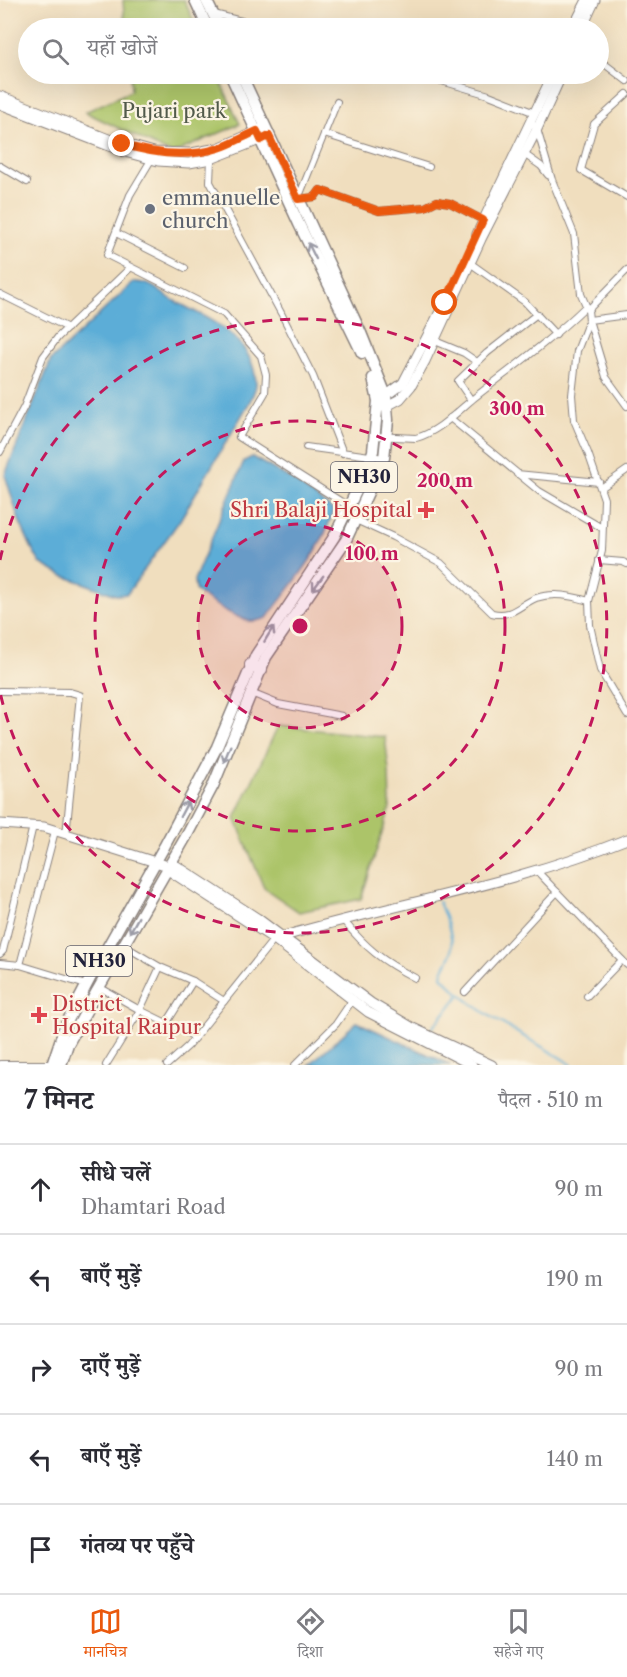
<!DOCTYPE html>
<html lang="hi">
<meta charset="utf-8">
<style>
:root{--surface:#fff;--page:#f7f7f7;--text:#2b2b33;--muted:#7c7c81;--line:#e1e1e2;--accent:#ea580c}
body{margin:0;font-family:"Libre Caslon Text","Noto Serif Devanagari",serif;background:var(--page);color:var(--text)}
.stop{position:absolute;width:18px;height:18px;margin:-14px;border:4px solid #ea580c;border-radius:50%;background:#fff}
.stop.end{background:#ea580c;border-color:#fff;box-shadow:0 2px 6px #0008}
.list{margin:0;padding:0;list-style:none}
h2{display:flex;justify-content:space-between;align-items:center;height:78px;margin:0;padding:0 24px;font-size:26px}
h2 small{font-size:20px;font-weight:400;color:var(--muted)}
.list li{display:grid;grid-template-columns:39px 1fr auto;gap:18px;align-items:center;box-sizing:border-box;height:90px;padding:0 24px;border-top:2px solid var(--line)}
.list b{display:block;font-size:22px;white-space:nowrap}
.list p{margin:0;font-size:20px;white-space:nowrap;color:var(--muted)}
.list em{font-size:20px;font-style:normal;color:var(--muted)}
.icon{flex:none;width:33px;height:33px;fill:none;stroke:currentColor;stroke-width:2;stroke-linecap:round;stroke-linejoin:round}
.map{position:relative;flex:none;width:627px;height:1065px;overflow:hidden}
.search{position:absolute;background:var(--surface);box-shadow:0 6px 24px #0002;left:18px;right:18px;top:18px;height:66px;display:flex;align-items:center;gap:15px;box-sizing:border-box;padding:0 21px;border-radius:33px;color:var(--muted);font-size:22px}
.sheet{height:528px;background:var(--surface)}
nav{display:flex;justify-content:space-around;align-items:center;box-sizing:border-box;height:84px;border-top:2px solid var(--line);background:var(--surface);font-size:16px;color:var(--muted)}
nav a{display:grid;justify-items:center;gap:3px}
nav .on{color:var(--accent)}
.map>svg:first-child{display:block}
</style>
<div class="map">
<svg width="627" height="1065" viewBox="0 0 627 1065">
<rect width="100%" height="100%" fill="#fcf5e5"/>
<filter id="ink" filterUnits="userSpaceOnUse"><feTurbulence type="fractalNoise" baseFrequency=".0167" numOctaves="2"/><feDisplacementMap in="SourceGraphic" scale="12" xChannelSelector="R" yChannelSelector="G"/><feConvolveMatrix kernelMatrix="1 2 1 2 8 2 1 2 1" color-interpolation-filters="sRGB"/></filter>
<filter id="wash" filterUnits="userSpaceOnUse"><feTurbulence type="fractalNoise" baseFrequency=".008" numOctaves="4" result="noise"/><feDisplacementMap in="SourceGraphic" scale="24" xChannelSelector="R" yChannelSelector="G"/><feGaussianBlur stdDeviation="1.35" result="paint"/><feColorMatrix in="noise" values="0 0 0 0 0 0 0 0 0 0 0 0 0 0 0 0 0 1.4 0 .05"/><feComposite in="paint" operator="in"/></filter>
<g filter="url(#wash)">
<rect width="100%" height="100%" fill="#f0debe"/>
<g fill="#acc469" stroke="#677352" stroke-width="1.5">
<path d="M123,0H184L197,28H125Z"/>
<path d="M130,74H217L240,124L172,154L85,112L131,91Z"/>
<path d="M278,726L385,737L389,771L390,808L361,899L299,912L264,888L235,818Z"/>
</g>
<g fill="#5cadd7" stroke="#3f6889" stroke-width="1.5">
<path d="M134,282C154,282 159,293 175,301C210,320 254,337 256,384C256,390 251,399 248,405L180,520L127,594L116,595L61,575L40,563L31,547L19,520L5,475L51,360Z"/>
<path d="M252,457L291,479L333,510C323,551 291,585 267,618C261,620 255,622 249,621C234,617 206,600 195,590L194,580L244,461Z"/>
<path d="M357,1022L451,1065H309Z"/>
</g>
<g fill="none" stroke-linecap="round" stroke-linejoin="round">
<g stroke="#5cadd7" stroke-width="2">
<path d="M439,902C445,918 455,937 451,954C449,962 443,968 442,976C477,1016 528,1036 572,1065"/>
<path d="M432,1028L459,996"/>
</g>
</g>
</g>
<g filter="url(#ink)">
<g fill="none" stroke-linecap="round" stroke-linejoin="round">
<defs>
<g id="street">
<path d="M214,14L269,28"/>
<path d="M598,59L627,81"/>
<path d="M418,74L489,95L535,113"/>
<path d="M627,94L594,124L581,170L627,197"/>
<path d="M337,102L298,199L315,197L320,190L379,211L425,207L437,201L450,203L483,220"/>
<path d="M531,123L537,129L552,180L574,234L581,294L588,310L589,320L577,351L572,395L574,420L588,453L604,499L602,551L589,601L590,625L600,670L627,715"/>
<path d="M324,134L429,167"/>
<path d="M524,154L541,166L548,175"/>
<path d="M211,159L210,182L281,313L313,376L343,453"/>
<path d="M151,160L130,195L107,255L224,314L261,356L266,375L265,393L239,437L351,508"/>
<path d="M0,166L27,182"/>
<path d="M116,233L185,268"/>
<path d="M470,263L525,302L556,335"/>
<path d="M0,294L68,328"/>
<path d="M588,310L627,270"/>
<path d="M627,315L589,320L606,377L627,406"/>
<path d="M435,341L464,353L477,362"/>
<path d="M471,400L458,381L487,353L537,314"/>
<path d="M450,418L539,491L602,528"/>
<path d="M375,436L416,438C438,432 457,412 474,398C512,368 551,340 586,306"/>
<path d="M306,447L384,458"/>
<path d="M0,452L24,407L43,357L58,337L130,268"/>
<path d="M517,474L599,482"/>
<path d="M601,488L627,470"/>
<path d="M356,520L393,537L441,563L492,613C512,618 519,605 536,598C554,592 571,596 589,601"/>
<path d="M599,560L623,562L627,564"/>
<path d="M0,691L70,692L80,695L66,835"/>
<path d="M251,693L278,704L342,716"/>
<path d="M536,870L627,965"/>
<path d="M343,920C366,948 382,961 415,978"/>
<path d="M123,945L160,967L193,981L224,1001"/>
<path d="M0,954L3,951L33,826"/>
<path d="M0,963L20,965L86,985"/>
<path d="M20,965L55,831"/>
<path d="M99,987L140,1010L195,1037"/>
<path d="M465,992L557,892"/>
<path d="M587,996L622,960"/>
<path d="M166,1024L193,981"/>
<path d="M0,1064H52"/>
<path d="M106,1065L140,1010L160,967"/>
<path d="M167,1065L188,1046L274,939"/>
<path d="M295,1065L336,1024L353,999"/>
</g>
<g id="secondary">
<path d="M573,28L587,0"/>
<path d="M582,28L595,0"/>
<path d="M0,96L111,140L154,152L191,153L218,148L262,129"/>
<path d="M0,104L125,152L158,161L189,163L211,159L267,137"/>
<path d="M477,234L553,74"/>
<path d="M381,395L391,392L403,383L447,298"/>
<path d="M381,407L387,406L400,399L411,386L425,361L481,239L537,129L562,74"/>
<path d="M0,824L44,827L168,866H177L257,918L371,1003L413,1028L492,1065"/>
<path d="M168,866L171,872L274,939L368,1012L472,1065"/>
<path d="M274,939C392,904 513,885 627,839"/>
</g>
<g id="primary">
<path d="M195,0L208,28"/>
<path d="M206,0L220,28"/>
<path d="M230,74L299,224L362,353"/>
<path d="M52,1065L65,1026L94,971L164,847L217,747L256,655L334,537L367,469L373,451L378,401L373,378"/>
<path d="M61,1065L68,1044L97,991L187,835L213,786L266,657L346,540L384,458L388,420L386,395L361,333L241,74"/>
</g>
<path id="highway" d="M251,665L261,670"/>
</defs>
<use href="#street" stroke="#89807c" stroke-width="8"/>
<use href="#secondary" stroke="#89807c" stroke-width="11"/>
<use href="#primary" stroke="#89807c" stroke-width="13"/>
<use href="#highway" stroke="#89807c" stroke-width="14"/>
<use href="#street" stroke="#fff" stroke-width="6"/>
<use href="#secondary" stroke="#fff" stroke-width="9"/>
<use href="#primary" stroke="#fff" stroke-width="10"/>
<use href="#highway" stroke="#fff" stroke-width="12"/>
</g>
<defs><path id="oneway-shaft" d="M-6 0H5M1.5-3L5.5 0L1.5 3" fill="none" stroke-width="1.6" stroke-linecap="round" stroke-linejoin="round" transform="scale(1.5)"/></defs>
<g stroke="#9c9ca7">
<use href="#oneway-shaft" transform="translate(312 251) rotate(-116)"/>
<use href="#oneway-shaft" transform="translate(318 583) rotate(126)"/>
<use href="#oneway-shaft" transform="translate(269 634) rotate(-59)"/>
<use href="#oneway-shaft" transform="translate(227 754) rotate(112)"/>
<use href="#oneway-shaft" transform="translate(184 809) rotate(-62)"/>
<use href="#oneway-shaft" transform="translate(134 925) rotate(119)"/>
</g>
</g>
<g fill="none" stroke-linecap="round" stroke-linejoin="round" filter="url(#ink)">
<path stroke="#ea580c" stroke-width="8" d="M122,144C153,154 187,158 219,148C232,144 245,136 257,131L261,140L269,136L298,199L315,197L320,190L379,211L425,207L437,201L450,203L483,220L445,303"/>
</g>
<circle cx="300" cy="626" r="102" fill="#c2185b" fill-opacity=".12"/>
<g fill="none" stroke="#c2185b" stroke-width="3" stroke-dasharray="10 8">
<circle cx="300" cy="626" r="102"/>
<circle cx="300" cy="626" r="205"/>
<path d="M0 560A307 307 0 1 1 0 692"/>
</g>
<circle fill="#6b7280" stroke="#fcf5e5" stroke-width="2" cx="150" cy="209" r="6"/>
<g fill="#e0444e" stroke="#fcf5e5" stroke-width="2">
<path d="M423 501h6v6h6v6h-6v6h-6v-6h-6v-6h6z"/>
<path d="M36 1006h6v6h6v6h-6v6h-6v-6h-6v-6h6z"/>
</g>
<g text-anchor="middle" stroke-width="4.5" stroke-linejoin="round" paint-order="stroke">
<g fill="#fcf5e5" stroke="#63616e" stroke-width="1.5">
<rect x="331" y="462" width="66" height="30" rx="4.5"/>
<rect x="66" y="946" width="66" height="30" rx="4.5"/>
</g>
<g font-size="18" font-weight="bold" fill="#22223b">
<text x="364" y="483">NH30</text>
<text x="99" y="967">NH30</text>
</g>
<g font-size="20" fill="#525b4b" stroke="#fcf5e5">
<text x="174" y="118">Pujari park</text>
</g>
<g font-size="20" fill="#5b616d" stroke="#fcf5e5" text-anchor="start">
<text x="162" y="205">emmanuelle<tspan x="162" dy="23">church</tspan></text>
</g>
<g font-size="20" fill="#be3a42" stroke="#fcf5e5" text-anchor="end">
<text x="412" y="517">Shri Balaji Hospital</text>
<text x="52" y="1011" text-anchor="start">District<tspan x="52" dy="23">Hospital Raipur</tspan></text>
</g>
</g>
<circle cx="300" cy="626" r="9" fill="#c2185b" stroke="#fcf5e5" stroke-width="3"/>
<g font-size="18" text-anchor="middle" font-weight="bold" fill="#c2185b" stroke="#fcf5e5" stroke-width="4.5" stroke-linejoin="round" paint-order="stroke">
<text x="517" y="415">300 m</text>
<text x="445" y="487">200 m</text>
<text x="372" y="560">100 m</text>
</g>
</svg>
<div class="stop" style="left:445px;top:303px"></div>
<div class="stop end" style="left:122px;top:144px"></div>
<div class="search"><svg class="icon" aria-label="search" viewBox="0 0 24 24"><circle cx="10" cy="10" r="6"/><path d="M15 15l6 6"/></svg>यहाँ खोजें</div>
</div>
<section class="sheet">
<h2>7 मिनट<small>पैदल · 510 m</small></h2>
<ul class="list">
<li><svg class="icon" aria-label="ahead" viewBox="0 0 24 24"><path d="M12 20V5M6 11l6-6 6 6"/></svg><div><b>सीधे चलें</b><p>Dhamtari Road</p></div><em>90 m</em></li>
<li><svg class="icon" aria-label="left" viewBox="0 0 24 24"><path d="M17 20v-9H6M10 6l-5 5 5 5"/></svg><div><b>बाएँ मुड़ें</b></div><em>190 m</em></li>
<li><svg class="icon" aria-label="right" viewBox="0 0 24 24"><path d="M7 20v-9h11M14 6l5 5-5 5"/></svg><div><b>दाएँ मुड़ें</b></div><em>90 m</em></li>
<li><svg class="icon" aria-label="left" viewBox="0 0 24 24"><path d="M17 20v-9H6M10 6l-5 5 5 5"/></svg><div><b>बाएँ मुड़ें</b></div><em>140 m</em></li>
<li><svg class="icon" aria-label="arrive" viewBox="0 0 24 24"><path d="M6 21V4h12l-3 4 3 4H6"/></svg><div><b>गंतव्य पर पहुँचे</b></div></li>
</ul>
</section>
<nav>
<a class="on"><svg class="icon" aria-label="map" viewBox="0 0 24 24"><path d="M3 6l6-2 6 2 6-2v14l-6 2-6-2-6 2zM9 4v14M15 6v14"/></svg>मानचित्र</a>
<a><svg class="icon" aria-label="directions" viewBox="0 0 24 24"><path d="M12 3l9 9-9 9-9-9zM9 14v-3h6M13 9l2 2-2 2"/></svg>दिशा</a>
<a><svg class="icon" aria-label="saved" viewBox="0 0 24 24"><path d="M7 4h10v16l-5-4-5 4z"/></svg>सहेजे गए</a>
</nav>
